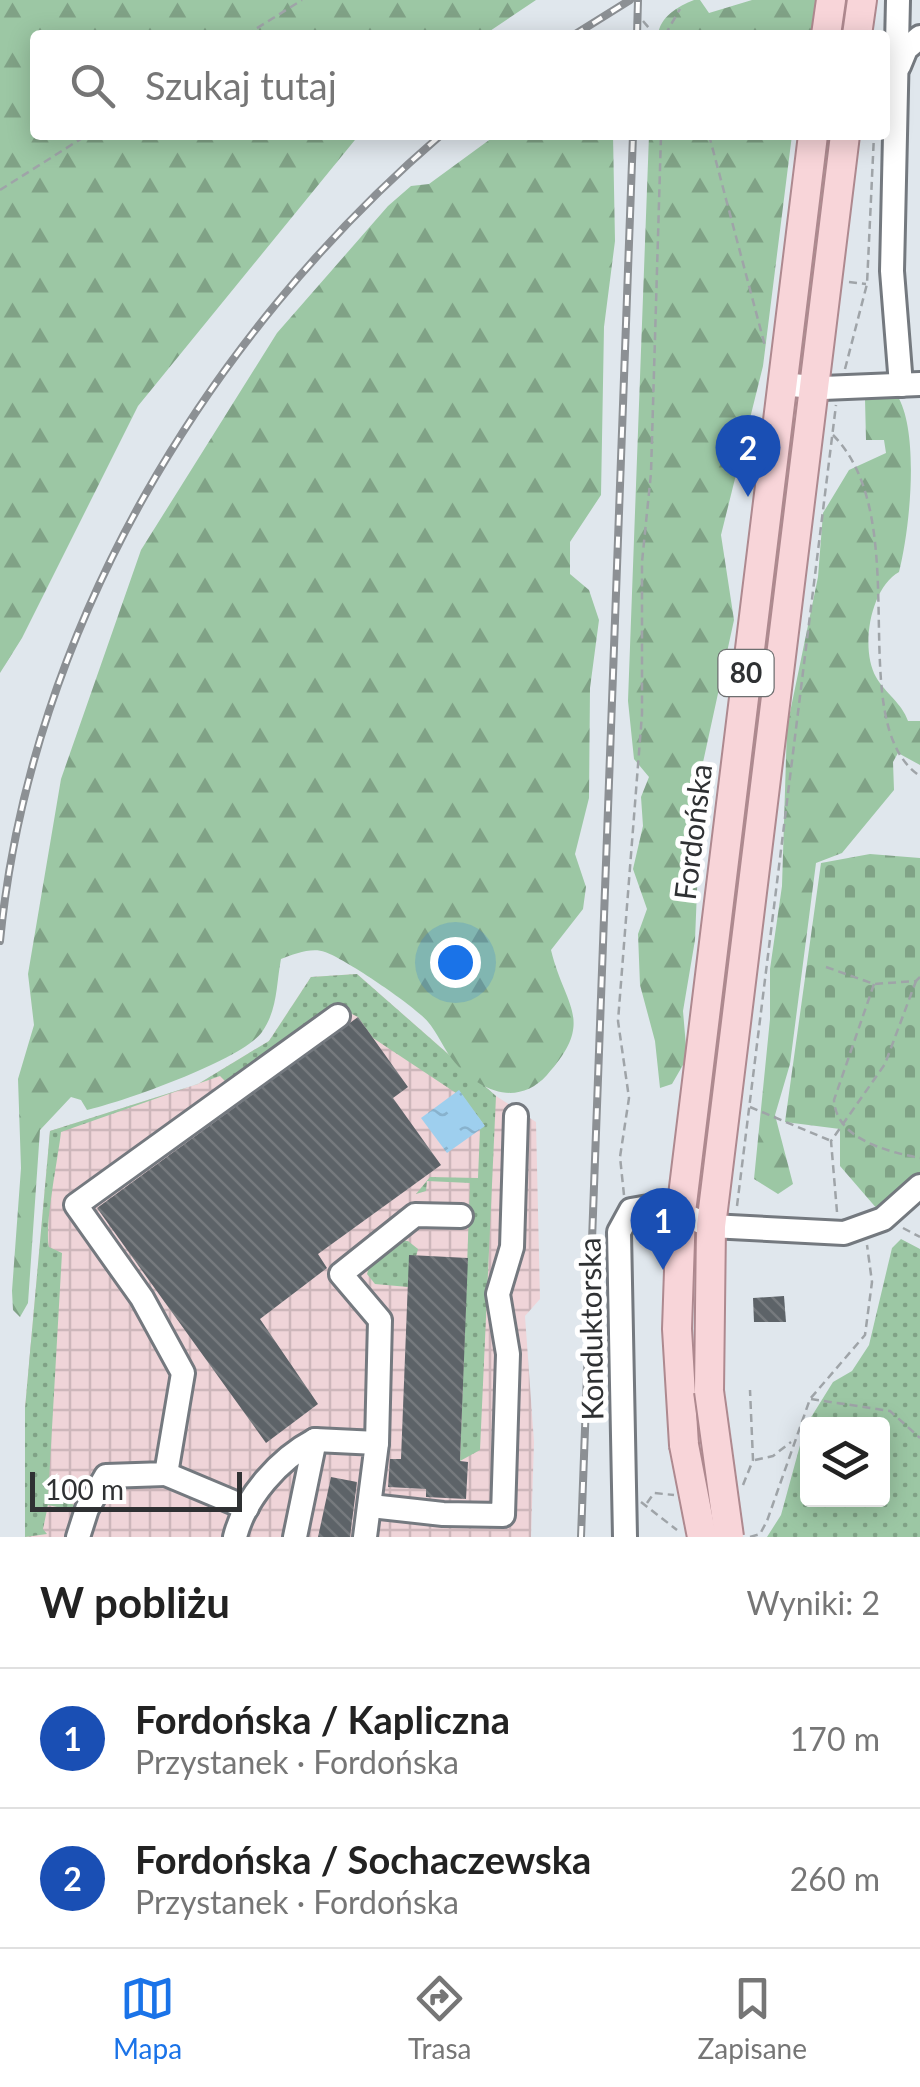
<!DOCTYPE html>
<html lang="pl">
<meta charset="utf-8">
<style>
:root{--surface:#fff;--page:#f2f2f2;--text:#222;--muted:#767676;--line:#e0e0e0;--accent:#1a73e8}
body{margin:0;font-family:Lato,sans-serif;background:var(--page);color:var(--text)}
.controls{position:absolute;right:30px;bottom:30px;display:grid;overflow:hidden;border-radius:10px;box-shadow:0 5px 25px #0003}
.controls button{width:90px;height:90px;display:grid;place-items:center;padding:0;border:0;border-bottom:2px solid var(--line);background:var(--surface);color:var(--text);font:50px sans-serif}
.scale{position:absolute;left:30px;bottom:25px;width:212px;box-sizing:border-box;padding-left:10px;border:5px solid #2f3133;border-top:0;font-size:28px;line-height:35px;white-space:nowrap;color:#2f3133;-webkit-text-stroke:8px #fff;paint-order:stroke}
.you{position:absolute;left:455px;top:962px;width:35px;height:35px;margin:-25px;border:8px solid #fff;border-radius:50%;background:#1a73e8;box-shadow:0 0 0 15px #1a73e833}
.badge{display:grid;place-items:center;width:65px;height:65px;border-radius:50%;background:var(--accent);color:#fff;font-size:32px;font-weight:700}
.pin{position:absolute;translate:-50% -82px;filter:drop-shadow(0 2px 5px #0008)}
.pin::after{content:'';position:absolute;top:52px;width:35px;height:30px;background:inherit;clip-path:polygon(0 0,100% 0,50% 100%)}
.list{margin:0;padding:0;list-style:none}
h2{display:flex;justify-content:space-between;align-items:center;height:130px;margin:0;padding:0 40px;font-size:42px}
h2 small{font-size:32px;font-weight:400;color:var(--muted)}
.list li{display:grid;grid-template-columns:65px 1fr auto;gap:30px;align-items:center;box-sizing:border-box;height:140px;padding:0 40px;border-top:2px solid var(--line)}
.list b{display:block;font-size:38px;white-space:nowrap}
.list p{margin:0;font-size:32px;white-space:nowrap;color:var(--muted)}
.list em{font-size:32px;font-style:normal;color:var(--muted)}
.icon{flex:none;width:55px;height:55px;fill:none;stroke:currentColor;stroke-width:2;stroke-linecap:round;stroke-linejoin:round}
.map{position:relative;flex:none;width:920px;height:1537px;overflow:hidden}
.search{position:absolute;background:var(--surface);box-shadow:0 5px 25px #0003;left:30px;right:30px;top:30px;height:110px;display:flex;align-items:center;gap:25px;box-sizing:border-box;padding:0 35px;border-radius:10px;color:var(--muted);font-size:38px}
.sheet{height:410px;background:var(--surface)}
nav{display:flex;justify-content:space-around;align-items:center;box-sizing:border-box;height:140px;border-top:2px solid var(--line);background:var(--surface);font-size:28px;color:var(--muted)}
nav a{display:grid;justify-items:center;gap:5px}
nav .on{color:var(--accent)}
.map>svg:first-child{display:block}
</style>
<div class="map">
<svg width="920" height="1537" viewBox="0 0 920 1537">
<defs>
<pattern id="industrial-grid" width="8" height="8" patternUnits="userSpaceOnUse" patternTransform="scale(2.5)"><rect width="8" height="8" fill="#efd4d8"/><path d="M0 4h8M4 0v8" fill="none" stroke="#cdb6ba"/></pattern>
<pattern id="grass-dots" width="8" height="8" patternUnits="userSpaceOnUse" patternTransform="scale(2.5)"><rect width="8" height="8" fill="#9cc7a4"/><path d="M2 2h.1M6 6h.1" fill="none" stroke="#80a286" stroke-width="1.8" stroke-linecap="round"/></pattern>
<pattern id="forest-firs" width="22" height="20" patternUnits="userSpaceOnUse" patternTransform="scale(2.5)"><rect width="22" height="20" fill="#9cc7a4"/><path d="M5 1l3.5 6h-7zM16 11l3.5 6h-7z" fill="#80a286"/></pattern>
<pattern id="cemetery-stones" width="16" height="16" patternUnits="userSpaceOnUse" patternTransform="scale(2.5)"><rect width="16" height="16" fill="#9cc7a4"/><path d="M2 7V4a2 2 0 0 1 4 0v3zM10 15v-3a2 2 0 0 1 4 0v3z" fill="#80a286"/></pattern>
<pattern id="water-ripples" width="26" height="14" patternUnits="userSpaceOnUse" patternTransform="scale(2.5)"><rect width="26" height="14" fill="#9ecfee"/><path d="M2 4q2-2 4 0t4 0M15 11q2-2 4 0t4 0" fill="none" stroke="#88b2cd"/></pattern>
<pattern id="building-back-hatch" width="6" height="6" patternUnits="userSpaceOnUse" patternTransform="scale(2.5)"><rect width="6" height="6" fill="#5d6368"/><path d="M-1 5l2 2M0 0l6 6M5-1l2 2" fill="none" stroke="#767a7e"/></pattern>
</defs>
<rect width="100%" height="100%" fill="#e0e7ed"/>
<path fill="url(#industrial-grid)" d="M357,974L496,1096L536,1122L540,1299L525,1316L534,1442L531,1537H25V1408L50,1131L198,1084L269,1041L311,977Z"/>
<g fill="url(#grass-dots)" fill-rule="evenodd">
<path d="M822,135H837L809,375L796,378Z"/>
<path d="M787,419L802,421L711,1152L695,1151Z"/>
<path d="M357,974L496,1096L480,1450L460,1461L470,1183L427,1181L426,1191L416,1194L430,1177L478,1178L480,1129L484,1125L459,1091L456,1093L373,1038L358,1017L334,1005L227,1083L220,1076L61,1132C58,1159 44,1227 49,1247L62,1253L48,1498L80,1506V1512L48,1505L43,1529L47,1534L25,1537V1408L50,1131L198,1084L269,1041L311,977Z"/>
<path d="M901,1239L920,1249V1537H767L781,1515L805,1427L833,1382L852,1371L869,1345L892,1248ZM808,1424H882V1500H808Z"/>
<path d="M394,1240L408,1241L418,1249L408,1287L375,1284L367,1274L371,1260Z"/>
</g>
<g fill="url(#forest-firs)">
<path d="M0,0H536L484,35H35V135H359L138,406L22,638L0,673Z"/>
<path d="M694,0H700L709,13L752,0H816L811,35H658C660,17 678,6 694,0Z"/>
<path d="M496,135H613L615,241L604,327L601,495L570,542V574L589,590L599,620L590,688L589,798L575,854L586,887L583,909L551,950C565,1008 596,1020 547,1075C517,1108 478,1091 452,1059C441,1045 435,1026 421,1015C405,1000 345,959 325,952C312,947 294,954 281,959C276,985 278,1009 262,1032C242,1060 122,1102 87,1110L81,1100L71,1097L40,1130L28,1303L20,1317L13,1310L12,1291L21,1168L18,1079L34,1025L28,974L61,779L141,550L277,333L388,206L411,186L429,184Z"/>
<path d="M649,135H792L763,366L721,535L734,620L702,767L695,940L683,1011L687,1058L672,1084L660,1088L655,1041L640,985L638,934L647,909L633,869L643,826L641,797L649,777L634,759L628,701Z"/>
<path d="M897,395C920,432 910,529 899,572C870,588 860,649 876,677C885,693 902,703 908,721H920V765L898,753L893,762L894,790L842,853L816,863L790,1064L775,1115L793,1184L778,1194L754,1179L770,1019V969L782,886L787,727L818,577L823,513L849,470L886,453L884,440H866L865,399Z"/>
</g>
<path fill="url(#cemetery-stones)" d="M870,854L920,858V1178L878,1210L840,1166V1129L785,1122L821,863Z"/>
<path fill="url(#water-ripples)" d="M459,1090L485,1126L447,1153L421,1118Z"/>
<g fill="url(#building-back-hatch)">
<path d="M358,1017L408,1087L393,1098L441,1165L318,1254L327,1268L260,1319L318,1404L266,1443L97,1208Z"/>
<path d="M409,1255L468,1258L460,1461L468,1462L466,1499L426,1497V1489L388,1487L390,1459H401Z"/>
<path d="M784,1296L786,1322H754L753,1298Z"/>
<path d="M331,1477L357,1482L350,1537H318Z"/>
</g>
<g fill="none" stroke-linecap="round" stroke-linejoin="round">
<defs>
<g id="minor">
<path d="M898,0L892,271L901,385"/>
<path d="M899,66L906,49L920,37"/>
<path d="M782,384L823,388L920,384"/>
<path d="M377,1443L380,1320L341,1274L415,1215L461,1216"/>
<path d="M166,1474L247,1508"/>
<path d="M371,1506L443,1514L503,1515L508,1354L498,1294L512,1247L516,1116"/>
<path d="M78,1537L87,1509L106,1476L166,1474L183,1373L142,1298L76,1205L338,1016"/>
<path d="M235,1537C245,1497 279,1459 315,1440L377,1443L365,1537"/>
<path d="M295,1537L315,1440"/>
<path d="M625,1537L619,1232L631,1210L660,1205L711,1226L844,1233L883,1219L920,1186"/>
</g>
<g id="major">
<path d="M826,35L831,0"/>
<path d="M857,35L862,0"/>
<path d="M709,1391L711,1226L845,135"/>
<path d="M684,1445L677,1329L681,1212L813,135"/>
</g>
</defs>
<use href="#minor" stroke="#74797f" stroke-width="28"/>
<use href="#major" stroke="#ae898f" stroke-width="32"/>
<g stroke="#9fa4a8" stroke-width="2.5" stroke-dasharray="8 5" stroke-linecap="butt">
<path d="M643,21L655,35"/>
<path d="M246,35L302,0"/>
<path d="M665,35L680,9"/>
<path d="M709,135L765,346"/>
<path d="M0,190L87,135"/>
<path d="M849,282L866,284"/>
<path d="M845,369L867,284L874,135"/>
<path d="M833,435C918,521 841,723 920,776"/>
<path d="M826,967L874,984L916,981L920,977"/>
<path d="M874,984L834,1100C836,1138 884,1151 920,1158"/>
<path d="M750,1107L829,1140"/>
<path d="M624,1195L620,1157L629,1098L618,1021L642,714V562L651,473L661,135"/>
<path d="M737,1206L836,405"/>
<path d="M837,1212L831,1141L885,1064L916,981"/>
<path d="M903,1228L920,1237"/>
<path d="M811,1399L890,1411L920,1438"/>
<path d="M755,1460L773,1456L791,1442"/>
<path d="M743,1485L753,1460L750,1390"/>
<path d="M641,1502L677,1530"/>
<path d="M647,1503L654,1493L674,1495"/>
<path d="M750,1537L760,1534L767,1521L810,1399L865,1335L872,1282L867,1245"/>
</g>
<use href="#minor" stroke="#fff" stroke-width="22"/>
<use href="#major" stroke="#f8d5d9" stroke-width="28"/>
<defs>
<g id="rail">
<path d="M574,35L630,0"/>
<path d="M637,35L638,0"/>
<path d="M0,941C30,630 207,336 441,135"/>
<path d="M581,1537L633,135"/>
</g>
</defs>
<use href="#rail" stroke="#8c9094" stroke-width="8"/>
<use href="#rail" stroke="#fff" stroke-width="4" stroke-dasharray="11" stroke-linecap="butt"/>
<defs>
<g id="major-bridge">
<path d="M709,1391L729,1537"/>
<path d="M684,1445L702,1537"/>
</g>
</defs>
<use href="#major-bridge" stroke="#ae898f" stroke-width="32" stroke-linecap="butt"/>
<use href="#major-bridge" stroke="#f8d5d9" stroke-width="28"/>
</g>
<g text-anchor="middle" stroke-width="10" stroke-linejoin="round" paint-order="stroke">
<rect fill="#fff" stroke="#6d6f70" stroke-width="2.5" x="718.5" y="650" width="55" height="46" rx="8"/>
<g font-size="28" font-weight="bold" fill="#2f3133">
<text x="746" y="683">80</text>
</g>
<g font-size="30" fill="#2f3133" stroke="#fff">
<text transform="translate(694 832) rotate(-83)" y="10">Fordońska</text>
<text transform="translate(592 1329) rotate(-91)" y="10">Konduktorska</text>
</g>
</g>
</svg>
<div class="controls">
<button><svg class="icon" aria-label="layers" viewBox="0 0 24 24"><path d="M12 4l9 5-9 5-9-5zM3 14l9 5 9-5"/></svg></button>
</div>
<div class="scale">100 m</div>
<div class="you"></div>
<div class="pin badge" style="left:663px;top:1270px;background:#1a4fb4">1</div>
<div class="pin badge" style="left:748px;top:497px;background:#1a4fb4">2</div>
<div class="search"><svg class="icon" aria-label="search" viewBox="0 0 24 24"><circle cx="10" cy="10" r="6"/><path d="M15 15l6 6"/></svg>Szukaj tutaj</div>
</div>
<section class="sheet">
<h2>W pobliżu<small>Wyniki: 2</small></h2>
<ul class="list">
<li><span class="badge" style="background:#1a4fb4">1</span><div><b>Fordońska / Kapliczna</b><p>Przystanek · Fordońska</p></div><em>170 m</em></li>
<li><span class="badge" style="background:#1a4fb4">2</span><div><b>Fordońska / Sochaczewska</b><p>Przystanek · Fordońska</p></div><em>260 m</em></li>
</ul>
</section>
<nav>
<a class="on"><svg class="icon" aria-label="map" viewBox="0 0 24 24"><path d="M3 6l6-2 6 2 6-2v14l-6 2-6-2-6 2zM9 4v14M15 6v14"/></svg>Mapa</a>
<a><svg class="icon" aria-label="directions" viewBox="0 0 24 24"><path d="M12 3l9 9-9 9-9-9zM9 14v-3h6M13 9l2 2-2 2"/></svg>Trasa</a>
<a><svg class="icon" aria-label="saved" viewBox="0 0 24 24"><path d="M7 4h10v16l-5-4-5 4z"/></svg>Zapisane</a>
</nav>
